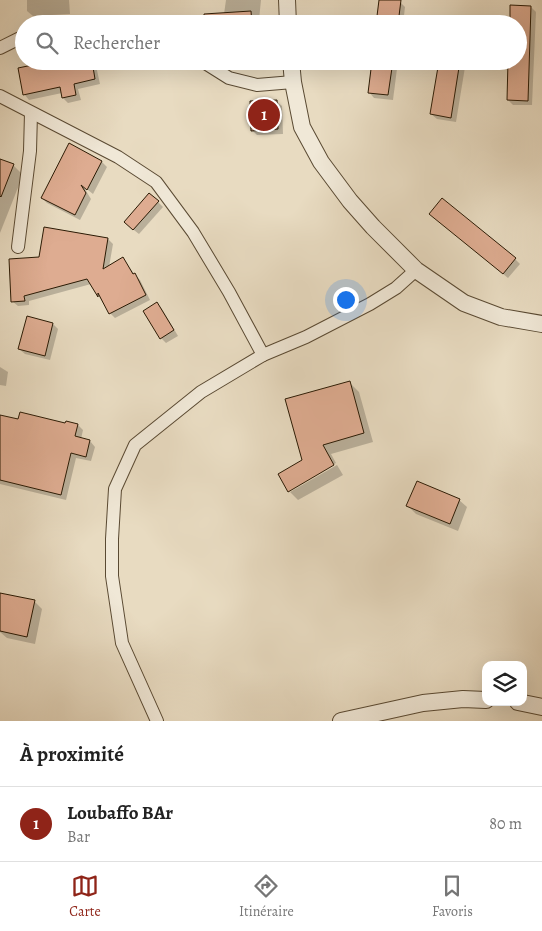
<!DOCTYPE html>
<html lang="fr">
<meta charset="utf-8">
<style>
:root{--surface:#fff;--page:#f2f2f2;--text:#222;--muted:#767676;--line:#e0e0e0;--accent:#8f2418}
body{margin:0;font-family:Alegreya,serif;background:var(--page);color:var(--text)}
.controls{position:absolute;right:15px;bottom:15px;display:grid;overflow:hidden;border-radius:10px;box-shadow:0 5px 20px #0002}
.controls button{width:45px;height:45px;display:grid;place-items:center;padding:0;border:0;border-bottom:1px solid var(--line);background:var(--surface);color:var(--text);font:25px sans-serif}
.you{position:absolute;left:345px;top:299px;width:18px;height:18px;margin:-12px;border:4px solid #fff;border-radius:50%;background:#1a73e8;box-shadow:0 0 0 8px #1a73e833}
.badge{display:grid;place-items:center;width:32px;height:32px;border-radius:50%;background:var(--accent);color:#fff;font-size:16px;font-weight:700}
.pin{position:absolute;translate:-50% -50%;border:2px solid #fff;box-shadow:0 1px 5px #0006}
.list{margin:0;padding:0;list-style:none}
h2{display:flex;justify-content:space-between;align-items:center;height:65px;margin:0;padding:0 20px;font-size:21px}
h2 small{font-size:16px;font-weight:400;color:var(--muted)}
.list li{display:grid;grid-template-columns:32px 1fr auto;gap:15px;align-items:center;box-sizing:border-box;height:75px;padding:0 20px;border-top:1px solid var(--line)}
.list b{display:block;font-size:19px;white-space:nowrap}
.list p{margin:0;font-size:16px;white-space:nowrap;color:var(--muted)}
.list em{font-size:16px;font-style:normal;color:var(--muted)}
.icon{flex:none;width:28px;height:28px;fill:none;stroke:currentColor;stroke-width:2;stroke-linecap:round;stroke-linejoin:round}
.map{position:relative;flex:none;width:542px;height:721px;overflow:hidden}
.search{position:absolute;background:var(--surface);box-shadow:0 5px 20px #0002;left:15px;right:15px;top:15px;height:55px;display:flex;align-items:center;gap:12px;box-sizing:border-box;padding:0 18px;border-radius:28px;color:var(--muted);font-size:19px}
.sheet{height:140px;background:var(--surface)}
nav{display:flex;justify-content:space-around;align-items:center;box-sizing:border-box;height:70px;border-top:1px solid var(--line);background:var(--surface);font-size:14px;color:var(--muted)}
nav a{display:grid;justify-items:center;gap:2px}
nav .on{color:var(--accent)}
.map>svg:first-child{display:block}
</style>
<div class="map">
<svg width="542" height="721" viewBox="0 0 542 721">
<rect width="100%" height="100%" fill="#e8dbc1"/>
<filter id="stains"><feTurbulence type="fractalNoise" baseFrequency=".004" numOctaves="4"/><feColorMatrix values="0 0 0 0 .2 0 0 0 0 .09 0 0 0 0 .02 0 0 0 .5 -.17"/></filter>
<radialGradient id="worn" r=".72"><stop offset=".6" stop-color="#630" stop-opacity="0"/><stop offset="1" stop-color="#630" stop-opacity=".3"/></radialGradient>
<g fill="#0003">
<path d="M27,0H69L70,14L33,16L27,11Z"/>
<path d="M226,0H261L259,20L261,24H197L201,17L205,15L224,14Z"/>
<path d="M381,0L400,2L405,7L403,24H378Z"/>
<path d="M531,7L536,12L532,105H513L508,100Z"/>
<path d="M53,61H95L100,84L78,89L81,100L68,103L63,98L62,93L29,100L24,94Z"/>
<path d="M373,61H398L393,100L374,98L369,92Z"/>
<path d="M440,61H466L456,122L437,119L431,114Z"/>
<path d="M276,101L282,106L283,134L257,135L252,130Z"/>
<path d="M70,145L102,162L107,167L93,194L83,186L91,199L80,220L47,203L42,198Z"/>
<path d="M0,160L13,165L23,175L0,233Z"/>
<path d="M150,194L163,207L139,234L130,227Z"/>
<path d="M436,219L515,259L520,264L508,278Z"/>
<path d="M108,239L113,244L109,267L123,259L135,275L140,280L150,300L115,318L110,313L91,284L29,301V305L18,306L12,301L40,258Z"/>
<path d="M157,304L162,309L178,336L166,343L161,338Z"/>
<path d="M53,324L58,329L50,360L25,354L19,349Z"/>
<path d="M0,367L8,372L6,386L0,385Z"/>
<path d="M350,383L359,392L373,442L331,454L336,463L290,489V492L289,491L303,460Z"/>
<path d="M66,424L78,425L83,430L81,439L90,441L95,447L91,461L76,458L66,500L0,484V448Z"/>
<path d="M337,465L343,475L298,500L290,492Z"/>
<path d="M459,500L467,507L458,531L416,514L408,506Z"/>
<path d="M0,594L34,601L42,609L35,644L7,638L0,632Z"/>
</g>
<g fill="#deac91" stroke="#2a1a04">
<path d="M379,0H401L398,24H376Z"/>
<path d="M510,5L531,6L528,101L507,100L508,61H518V24H510Z"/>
<path d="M251,11L252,24H204V14Z"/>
<path d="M52,61H92L95,79L74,84L76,95L62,98L60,87L23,95L18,68Z"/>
<path d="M372,61H393L388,95L368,93Z"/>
<path d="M439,61H460L451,118L430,114Z"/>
<path d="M277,100L278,129L251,131L250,101Z"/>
<path d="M69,143L102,161L87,190L81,185L86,193L75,215L41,198Z"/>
<path d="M0,159L14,164L1,197L0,196Z"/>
<path d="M149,193L159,201L133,230L124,222Z"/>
<path d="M442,198L516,258L503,274L429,214Z"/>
<path d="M44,227L108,238L103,269L123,257L133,274L135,273L146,295L109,314L98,293V297L87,279L24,296L25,301L11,302L9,259L39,257Z"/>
<path d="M157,302L174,330L160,339L143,311Z"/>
<path d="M27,316L53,323L45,356L18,349Z"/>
<path d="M350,381L364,433L323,445L334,465L288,492L278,474L302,460L285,399Z"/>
<path d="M20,412L65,423L66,421L78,424L75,436L90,440L86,457L71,453L61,495L0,480V415L18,419Z"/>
<path d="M417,481L460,499L450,524L406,506Z"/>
<path d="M0,593L35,600L27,637L0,631Z"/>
</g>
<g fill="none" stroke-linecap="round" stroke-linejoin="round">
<defs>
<g id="minor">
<path d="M0,48L24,36"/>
<path d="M202,61L229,78L257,85L293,82"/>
<path d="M0,96L118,157L156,182L193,232L229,292L263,355"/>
<path d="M18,247L30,151L31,113"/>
<path d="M157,721L122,643L112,576V539L115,489L135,445L201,392L263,355L306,337L370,304L396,288L416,270"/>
</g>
<g id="tertiary">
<path d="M287,0L288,24"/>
<path d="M291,61L293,82L302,127L321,162L350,201L373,227L416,270L464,303L501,317L542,324"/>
<path d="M518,702L542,707"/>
<path d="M341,721L423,703L463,699L486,700"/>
</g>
</defs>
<use href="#minor" stroke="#5a4a33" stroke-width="14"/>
<use href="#tertiary" stroke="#5a4a33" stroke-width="18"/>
<use href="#minor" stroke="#f0e8d7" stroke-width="12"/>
<use href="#tertiary" stroke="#f0e8d7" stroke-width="16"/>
</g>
<rect width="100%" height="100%" filter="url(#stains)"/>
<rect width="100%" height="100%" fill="url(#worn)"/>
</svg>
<div class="controls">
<button><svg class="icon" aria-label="layers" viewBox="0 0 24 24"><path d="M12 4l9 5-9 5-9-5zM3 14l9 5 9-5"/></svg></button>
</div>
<div class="you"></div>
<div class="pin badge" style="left:264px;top:115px">1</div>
<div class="search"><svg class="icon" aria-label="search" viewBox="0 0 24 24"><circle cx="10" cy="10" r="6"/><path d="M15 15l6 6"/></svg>Rechercher</div>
</div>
<section class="sheet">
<h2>À proximité<small></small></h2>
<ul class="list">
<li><span class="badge">1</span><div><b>Loubaffo BAr</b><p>Bar</p></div><em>80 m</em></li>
</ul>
</section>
<nav>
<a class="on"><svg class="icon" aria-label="map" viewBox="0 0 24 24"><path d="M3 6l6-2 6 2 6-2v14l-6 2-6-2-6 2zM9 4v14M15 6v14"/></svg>Carte</a>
<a><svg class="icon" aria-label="directions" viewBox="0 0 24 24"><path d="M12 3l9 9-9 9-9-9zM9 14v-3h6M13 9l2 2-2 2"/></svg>Itinéraire</a>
<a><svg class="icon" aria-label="saved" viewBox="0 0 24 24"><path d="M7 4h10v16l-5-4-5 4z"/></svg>Favoris</a>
</nav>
